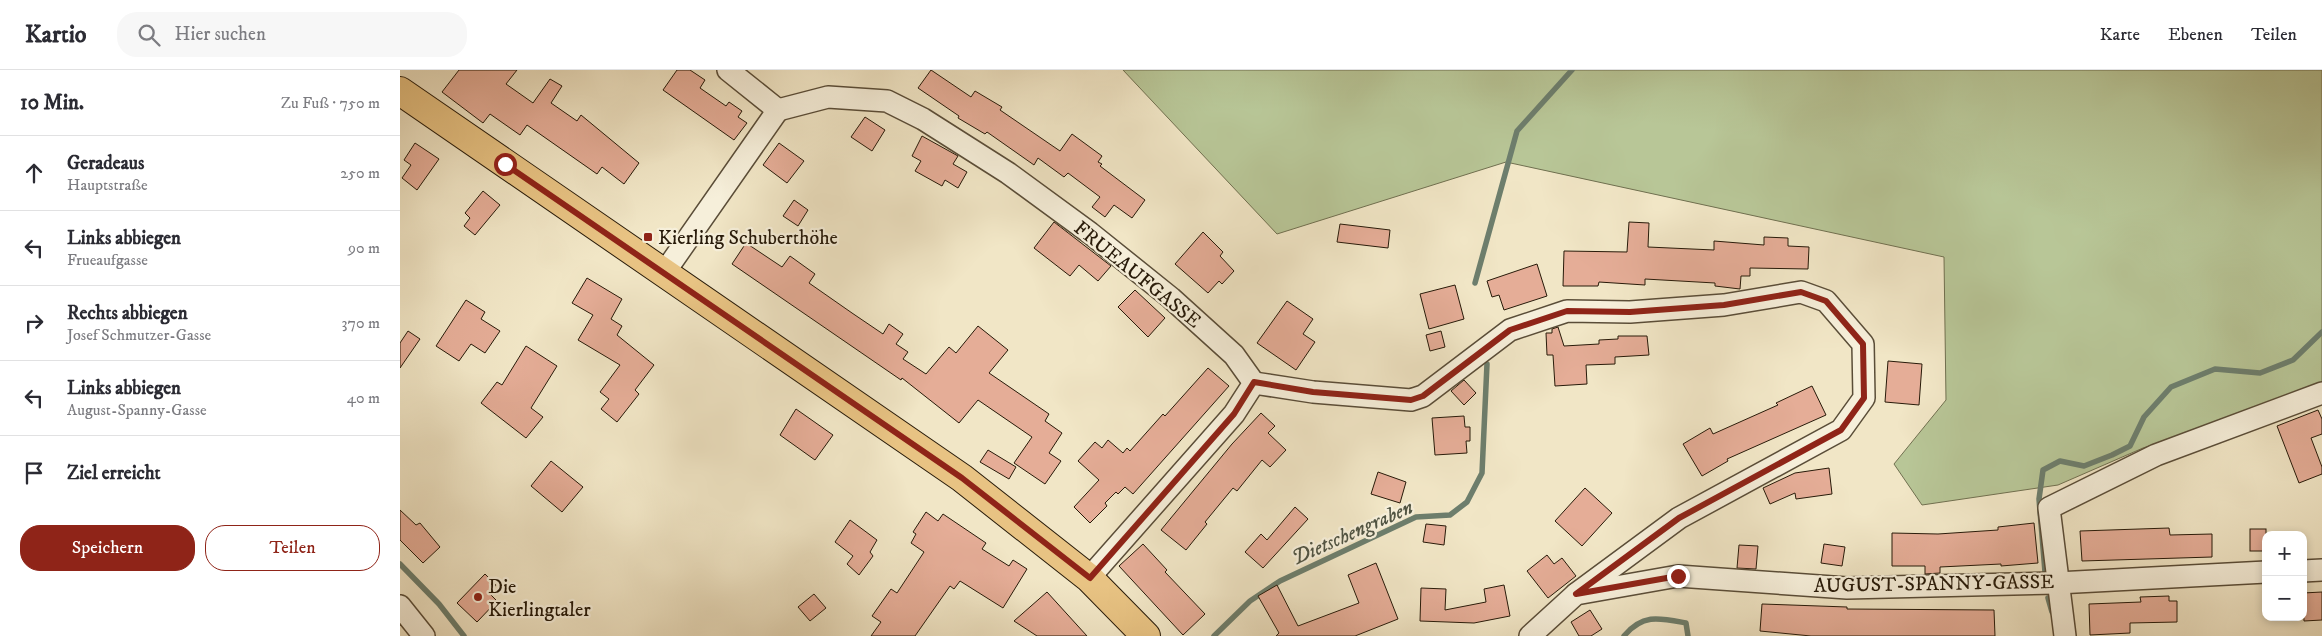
<!DOCTYPE html>
<html lang="de">
<meta charset="utf-8">
<style>
:root{--surface:#fff;--page:#f7f7f7;--text:#2b2b33;--muted:#7c7c81;--line:#e1e1e2;--accent:#8f2418}
body{margin:0;font-family:"IM FELL DW Pica",serif;background:var(--page);color:var(--text)}
.controls{position:absolute;right:15px;bottom:15px;display:grid;overflow:hidden;border-radius:10px;box-shadow:0 2px 8px #0003}
.controls button{width:45px;height:45px;display:grid;place-items:center;padding:0;border:0;border-bottom:1px solid var(--line);background:var(--surface);color:var(--text);font:25px sans-serif}
.stop{position:absolute;width:15px;height:15px;margin:-11px;border:4px solid #8f2418;border-radius:50%;background:#fff}
.stop.end{background:#8f2418;border-color:#fff;box-shadow:0 1px 5px #0008}
.list{margin:0;padding:0;list-style:none}
h2{display:flex;justify-content:space-between;align-items:center;height:65px;margin:0;padding:0 20px;font-size:21px}
h2 small{font-size:16px;font-weight:400;color:var(--muted)}
.list li{display:grid;grid-template-columns:32px 1fr auto;gap:15px;align-items:center;box-sizing:border-box;height:75px;padding:0 20px;border-top:1px solid var(--line)}
.list b{display:block;font-size:19px;white-space:nowrap}
.list p{margin:0;font-size:16px;white-space:nowrap;color:var(--muted)}
.list em{font-size:16px;font-style:normal;color:var(--muted)}
.actions{display:flex;gap:10px;padding:15px 20px}
.actions a{flex:1;padding:11px 0;border:1px solid var(--accent);border-radius:20px;text-align:center;font-size:18px;color:var(--accent)}
.actions .main{background:var(--accent);color:#fff}
.icon{flex:none;width:28px;height:28px;fill:none;stroke:currentColor;stroke-width:2;stroke-linecap:round;stroke-linejoin:round}
.map{position:relative;flex:none;width:1922px;height:566px;overflow:hidden}
header{display:flex;align-items:center;gap:30px;box-sizing:border-box;height:70px;padding:0 25px;background:var(--surface);border-bottom:1px solid var(--line)}
header strong{font-size:24px}
nav{display:flex;gap:28px;margin-inline-start:auto;font-size:18px}
.search{width:350px;height:45px;background:var(--page);display:flex;align-items:center;gap:12px;box-sizing:border-box;padding:0 18px;border-radius:20px;color:var(--muted);font-size:19px}
main{display:flex}
aside{flex:1;background:var(--surface)}
.map>svg:first-child{display:block}
</style>
<header>
<strong>Kartio</strong>
<div class="search"><svg class="icon" aria-label="search" viewBox="0 0 24 24"><circle cx="10" cy="10" r="6"/><path d="M15 15l6 6"/></svg>Hier suchen</div>
<nav><a>Karte</a><a>Ebenen</a><a>Teilen</a></nav>
</header>
<main>
<aside>
<h2>10 Min.<small>Zu Fuß · 750 m</small></h2>
<ul class="list">
<li><svg class="icon" aria-label="ahead" viewBox="0 0 24 24"><path d="M12 20V5M6 11l6-6 6 6"/></svg><div><b>Geradeaus</b><p>Hauptstraße</p></div><em>250 m</em></li>
<li><svg class="icon" aria-label="left" viewBox="0 0 24 24"><path d="M17 20v-9H6M10 6l-5 5 5 5"/></svg><div><b>Links abbiegen</b><p>Frueaufgasse</p></div><em>90 m</em></li>
<li><svg class="icon" aria-label="right" viewBox="0 0 24 24"><path d="M7 20v-9h11M14 6l5 5-5 5"/></svg><div><b>Rechts abbiegen</b><p>Josef Schmutzer-Gasse</p></div><em>370 m</em></li>
<li><svg class="icon" aria-label="left" viewBox="0 0 24 24"><path d="M17 20v-9H6M10 6l-5 5 5 5"/></svg><div><b>Links abbiegen</b><p>August-Spanny-Gasse</p></div><em>40 m</em></li>
<li><svg class="icon" aria-label="arrive" viewBox="0 0 24 24"><path d="M6 21V4h12l-3 4 3 4H6"/></svg><div><b>Ziel erreicht</b></div></li>
</ul>
<div class="actions"><a class="main">Speichern</a><a>Teilen</a></div>
</aside>
<div class="map">
<svg width="1922" height="566" viewBox="0 0 1922 566">
<rect width="100%" height="100%" fill="#f1e6c6"/>
<filter id="stains"><feTurbulence type="fractalNoise" baseFrequency=".004" numOctaves="4"/><feColorMatrix values="0 0 0 0 .2 0 0 0 0 .09 0 0 0 0 .02 0 0 0 .5 -.17"/></filter>
<radialGradient id="worn" r=".72"><stop offset=".6" stop-color="#630" stop-opacity="0"/><stop offset="1" stop-color="#630" stop-opacity=".3"/></radialGradient>
<path fill="#b8c697" stroke="#707050" d="M723,0H1922V316L1743,378L1658,415L1522,435L1494,394L1546,330L1544,187L1106,92L877,164Z"/>
<g fill="none" stroke-linecap="round" stroke-linejoin="round">
<g stroke="#6d7e6d" stroke-width="5.5">
<path d="M1075,213L1117,61L1172,0"/>
<path d="M0,494L39,534L64,566"/>
<path d="M1645,502L1639,429L1643,400L1660,391L1684,396L1712,385L1730,376L1744,347L1771,317L1815,299L1860,303L1893,290L1922,262"/>
<path d="M1648,528L1652,542"/>
<path d="M814,566L850,531L880,511L1016,447L1050,445L1067,432L1082,403L1087,294"/>
<path d="M1224,566C1243,543 1260,548 1286,553L1288,566"/>
</g>
</g>
<g fill="#e5ad97" stroke="#271a09">
<path d="M59,0H117L106,14L133,33L150,9L162,16L151,33L177,51L181,45L239,93L224,114L202,97L197,104L127,55L120,65L90,44L83,53L42,22Z"/>
<path d="M277,0H290L305,10L300,18L326,36L329,32L342,41L338,47L347,53L334,70L263,20Z"/>
<path d="M531,0L571,27L575,21L602,37L600,40L660,81L672,64L702,86L698,92L702,94L700,96L745,130L732,148L714,135L705,147L692,137L700,127L668,103L664,107L638,88L634,95L587,62L585,64L558,48L559,46L518,18Z"/>
<path d="M465,47L485,60L472,81L451,67Z"/>
<path d="M522,66L558,86L553,94L567,102L558,118L545,110L542,116L515,101L521,91L512,86Z"/>
<path d="M15,73L39,89L17,120L2,108L11,95L4,90Z"/>
<path d="M379,73L404,91L387,113L363,95Z"/>
<path d="M83,121L100,135L75,165L64,156L70,148L65,143Z"/>
<path d="M394,130L408,140L398,156L383,146Z"/>
<path d="M654,152L711,196L698,211L679,195L670,206L634,178Z"/>
<path d="M1229,152L1249,153L1248,177L1314,180V171L1364,175V167L1388,168V176L1409,177L1408,199L1350,198V206H1341L1340,219L1315,216V213L1245,209V215L1199,212L1198,216H1163L1164,181L1227,182Z"/>
<path d="M940,154L990,160L988,178L937,172Z"/>
<path d="M803,162L823,182L820,186L834,201L822,214L819,211L808,223L775,194Z"/>
<path d="M346,173L382,197L390,186L415,204L409,213L452,243L483,264L489,254L503,264L496,274L508,282L503,289L526,304L549,277L556,283L578,256L608,280L589,303L649,344L645,351L662,363L649,383L661,391L645,414L614,393L632,367L578,330L559,353L502,308L501,310L332,194Z"/>
<path d="M1137,194L1147,226L1104,240L1099,225L1092,227L1087,211Z"/>
<path d="M187,208L222,229L211,249L222,256L217,265L254,295L235,320L239,324L217,352L201,339L209,329L200,322L220,295L178,270L193,245L172,233Z"/>
<path d="M1055,215L1064,249L1029,259L1020,224Z"/>
<path d="M735,220L765,248L748,267L718,237Z"/>
<path d="M66,230L85,242L81,249L100,261L85,283L71,274L59,291L36,276Z"/>
<path d="M887,231L913,249L903,264L915,272L896,300L857,273Z"/>
<path d="M1158,257L1164,276L1199,274V270L1218,269V266H1247L1249,285L1215,287V294L1186,295L1187,314L1155,316L1153,285H1147L1146,263H1152V259Z"/>
<path d="M8,261L20,269L0,298V273Z"/>
<path d="M1041,261L1045,277L1030,281L1026,265Z"/>
<path d="M126,276L157,296L131,338L143,347L126,368L81,333L97,312L102,315Z"/>
<path d="M1488,291L1522,294L1519,335L1485,332Z"/>
<path d="M808,298L829,316L733,424L725,417L718,424L716,422L705,433L707,436L690,453L674,437L699,410L678,391L695,372L702,378L708,370L723,383L727,378L730,381L763,344L765,346Z"/>
<path d="M1064,310L1076,323L1064,335L1051,321Z"/>
<path d="M1412,316L1426,345L1327,389L1328,391L1302,406L1283,374L1310,358L1313,364L1378,335L1376,333Z"/>
<path d="M396,339L433,365L415,390L380,365Z"/>
<path d="M1918,340L1922,349V364L1911,368L1922,397V404L1899,413L1877,356Z"/>
<path d="M861,343L875,356L868,363L886,380L870,397L862,390L837,421L833,418L805,452L807,454L786,480L761,460L832,374Z"/>
<path d="M1064,346L1065,357H1070V371H1066L1067,383L1035,385L1032,348Z"/>
<path d="M588,380L616,397L609,409L580,392Z"/>
<path d="M151,391L183,417L162,442L131,416Z"/>
<path d="M1429,398L1432,424L1396,429L1395,423L1370,434L1363,418L1395,403Z"/>
<path d="M978,402L1006,412L1000,433L971,424Z"/>
<path d="M1185,418L1212,443L1182,476L1155,451Z"/>
<path d="M895,437L908,449L863,498L845,482L861,464L867,470Z"/>
<path d="M0,440L16,455L20,453L40,477L23,493L0,470Z"/>
<path d="M526,442L538,451L543,444L586,473L582,479L609,496L613,490L627,499L603,538L560,511L554,519L550,516L515,566H471L481,552L472,546L491,519L497,523L524,482L511,473L516,464L513,462Z"/>
<path d="M450,450L477,470L470,482L473,486L459,505L447,494L453,486L435,472Z"/>
<path d="M1634,453L1638,493L1601,496V494L1540,497V503L1525,504V496H1492V463L1538,464L1598,460V457Z"/>
<path d="M1026,454L1046,456L1044,475L1023,472Z"/>
<path d="M1769,458L1770,465L1812,464V487L1682,491L1680,461Z"/>
<rect x="1850" y="459" width="16" height="22"/>
<path d="M743,474L767,500L765,502L805,544L783,565L719,496Z"/>
<path d="M1424,474L1445,477L1442,496L1421,493Z"/>
<path d="M1339,475L1358,476L1356,499L1337,498Z"/>
<path d="M1147,485L1154,494L1162,488L1176,506L1148,528L1127,501Z"/>
<path d="M976,493L998,549L955,566H876L879,563L858,526L877,515L898,556L959,533L948,505Z"/>
<path d="M85,504L96,515L89,523L97,531L77,552L57,533Z"/>
<path d="M1104,515L1110,546L1074,553L1020,551L1021,518L1046,519L1045,540L1086,532L1084,519Z"/>
<path d="M647,522L687,566H637L614,551Z"/>
<path d="M1922,522V550L1904,551L1903,523Z"/>
<path d="M414,524L426,538L410,551L398,537Z"/>
<path d="M1769,526V531H1777V552L1730,553V563L1690,565L1689,534L1741,532L1740,527Z"/>
<path d="M1362,534L1447,537V539L1594,540L1595,566H1411L1360,561Z"/>
<path d="M1190,540L1202,559L1191,566H1179L1171,552Z"/>
</g>
<g fill="none" stroke-linecap="round" stroke-linejoin="round">
<defs>
<g id="street">
<path d="M378,40L428,27L487,31L523,49L608,103L690,163L771,228L834,285L854,313L834,344L689,508"/>
<path d="M264,203L378,40L328,0"/>
<path d="M854,313L913,322L1011,330L1023,326L1110,260L1167,241L1230,242L1324,235L1401,222L1426,231L1463,274L1464,328L1441,360L1279,448L1176,524"/>
<path d="M1903,501L1922,500"/>
<path d="M0,536L24,566"/>
<path d="M1130,566L1176,524L1278,506L1447,518L1657,513L1866,502"/>
<path d="M1665,566L1649,438L1756,385L1922,323"/>
</g>
<path id="primary" d="M0,21L562,408L689,508L746,566"/>
</defs>
<use href="#street" stroke="#5a4d38" stroke-width="24"/>
<use href="#primary" stroke="#271a09" stroke-width="30"/>
<use href="#street" stroke="#f6efda" stroke-width="21"/>
<use href="#primary" stroke="#e8c383" stroke-width="28"/>
</g>
<g fill="none" stroke-linecap="round" stroke-linejoin="round">
<path stroke="#8f2418" stroke-width="6" d="M105,94L562,408L690,508L834,344L854,312L913,322L1011,330L1023,326L1110,260L1167,241L1230,242L1324,235L1401,222L1426,231L1463,274L1464,328L1441,360L1279,448L1176,524L1278,506"/>
</g>
<g fill="#8f2418" stroke="#f6efda" stroke-width="2">
<rect x="243" y="162" width="10" height="10" rx="2.5"/>
<circle cx="78" cy="527" r="5"/>
</g>
<g text-anchor="middle" stroke-width="4.5" stroke-linejoin="round" paint-order="stroke">
<g font-size="20" fill="#271a09" stroke="#f6efda" text-anchor="start">
<text x="258" y="174">Kierling Schuberthöhe</text>
<text x="88" y="523">Die<tspan x="88" dy="23">Kierlingtaler</tspan></text>
</g>
<g font-size="20" fill="#271a09" stroke="#f6efda">
<text transform="translate(738 204) rotate(39)" y="7">FRUEAUFGASSE</text>
<text transform="translate(1534 513) rotate(-1)" y="7">AUGUST-SPANNY-GASSE</text>
</g>
<g font-size="21" font-style="italic" fill="#505443" stroke="#f6efda">
<text transform="translate(952 462) rotate(-24)" y="7">Dietschengraben</text>
</g>
</g>
<rect width="100%" height="100%" filter="url(#stains)"/>
<rect width="100%" height="100%" fill="url(#worn)"/>
</svg>
<div class="controls">
<button>+</button>
<button>−</button>
</div>
<div class="stop" style="left:105px;top:94px"></div>
<div class="stop end" style="left:1278px;top:506px"></div>
</div>
</main>
